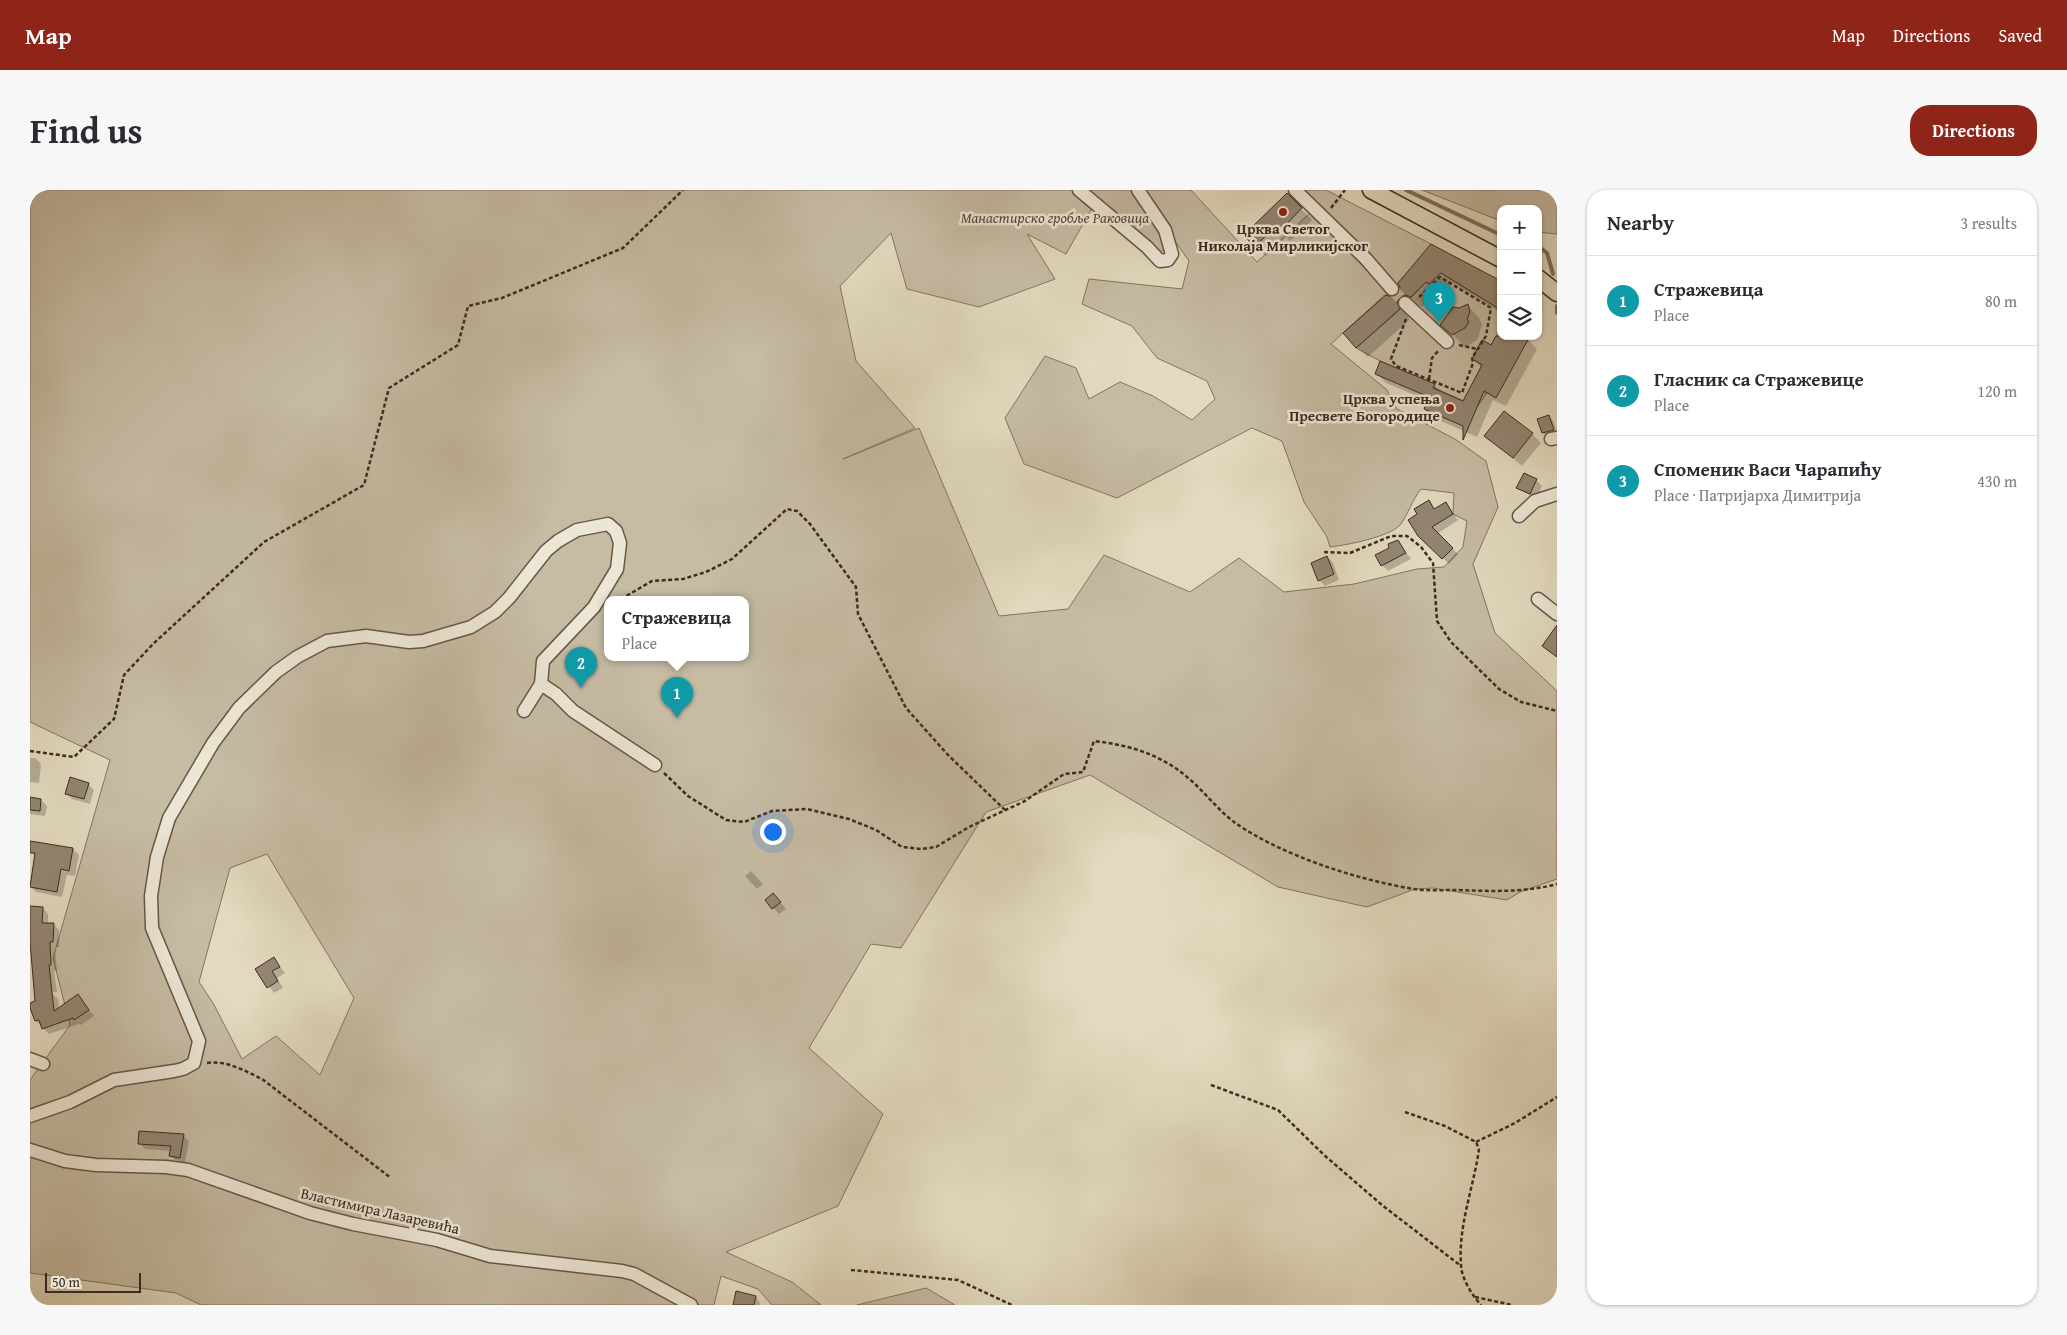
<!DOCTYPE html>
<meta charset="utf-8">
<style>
:root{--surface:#fff;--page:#f7f7f7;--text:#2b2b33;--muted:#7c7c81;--line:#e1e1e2;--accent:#8f2418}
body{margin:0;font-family:"Gentium Book Plus",serif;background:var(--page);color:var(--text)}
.controls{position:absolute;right:15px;top:15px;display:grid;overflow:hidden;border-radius:10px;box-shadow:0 1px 4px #0004}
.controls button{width:45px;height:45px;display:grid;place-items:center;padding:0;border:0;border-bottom:1px solid var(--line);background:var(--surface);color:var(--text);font:25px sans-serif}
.scale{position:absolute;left:15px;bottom:12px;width:96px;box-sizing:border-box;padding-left:5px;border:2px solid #3d2b21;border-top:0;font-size:14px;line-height:18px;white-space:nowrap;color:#3d2b21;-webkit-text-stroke:4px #ece7d5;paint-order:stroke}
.you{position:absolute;left:742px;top:641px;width:18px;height:18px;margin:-12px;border:4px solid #fff;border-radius:50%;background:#1a73e8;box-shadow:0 0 0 8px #1a73e833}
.badge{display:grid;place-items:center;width:32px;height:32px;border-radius:50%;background:var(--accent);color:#fff;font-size:16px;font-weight:700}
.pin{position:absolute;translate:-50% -41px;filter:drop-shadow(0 1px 2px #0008)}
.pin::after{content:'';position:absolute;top:26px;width:18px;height:15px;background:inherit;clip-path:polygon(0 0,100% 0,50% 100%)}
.popup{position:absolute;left:574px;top:406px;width:145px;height:65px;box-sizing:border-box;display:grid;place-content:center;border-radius:10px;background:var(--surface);filter:drop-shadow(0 1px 4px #0005);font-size:16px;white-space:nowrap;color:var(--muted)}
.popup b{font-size:19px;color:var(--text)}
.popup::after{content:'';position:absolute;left:50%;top:100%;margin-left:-10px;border:10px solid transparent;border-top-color:var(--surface)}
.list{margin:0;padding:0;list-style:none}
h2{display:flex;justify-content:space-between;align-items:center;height:65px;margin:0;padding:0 20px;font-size:21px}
h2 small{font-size:16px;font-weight:400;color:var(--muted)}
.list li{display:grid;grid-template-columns:32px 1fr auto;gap:15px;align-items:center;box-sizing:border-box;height:90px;padding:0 20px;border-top:1px solid var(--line)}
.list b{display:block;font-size:19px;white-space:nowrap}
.list p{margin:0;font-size:16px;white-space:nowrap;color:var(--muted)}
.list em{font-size:16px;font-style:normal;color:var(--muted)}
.icon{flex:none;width:28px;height:28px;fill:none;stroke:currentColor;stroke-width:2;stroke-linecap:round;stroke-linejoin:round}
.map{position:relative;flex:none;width:1527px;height:1115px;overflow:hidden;border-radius:20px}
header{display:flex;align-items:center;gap:30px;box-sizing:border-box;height:70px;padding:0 25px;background:var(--accent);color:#fff}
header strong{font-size:24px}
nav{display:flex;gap:28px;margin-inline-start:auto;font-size:18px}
.intro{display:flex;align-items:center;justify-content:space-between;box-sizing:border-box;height:120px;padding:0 30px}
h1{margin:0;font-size:35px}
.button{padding:12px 22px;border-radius:20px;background:var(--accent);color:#fff;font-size:18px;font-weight:700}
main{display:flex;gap:30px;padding:0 30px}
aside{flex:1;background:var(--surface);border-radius:20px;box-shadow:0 1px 4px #0004}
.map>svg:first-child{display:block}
</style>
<header>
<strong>Map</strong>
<nav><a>Map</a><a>Directions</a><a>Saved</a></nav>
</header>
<div class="intro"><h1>Find us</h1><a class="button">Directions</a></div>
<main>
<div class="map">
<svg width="1527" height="1115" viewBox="0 0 1527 1115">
<rect width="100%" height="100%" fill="#e2dabf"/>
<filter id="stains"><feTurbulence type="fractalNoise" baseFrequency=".004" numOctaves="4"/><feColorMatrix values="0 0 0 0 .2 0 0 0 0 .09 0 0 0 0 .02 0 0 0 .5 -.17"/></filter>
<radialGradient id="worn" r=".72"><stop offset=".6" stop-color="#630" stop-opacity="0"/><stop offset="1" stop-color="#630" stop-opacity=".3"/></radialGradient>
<g fill="#c6bca4" stroke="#827462" fill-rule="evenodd">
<path d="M0,0H1102L1129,37L1136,58L1128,64L1062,18L1036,64L997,44L1025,89L949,117L877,99L861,43L810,96L826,171L885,238L813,269L889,238L969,426L1038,419L1074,365L1160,402L1209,368L1254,402L1324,394L1387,379L1414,377L1433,357L1437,331L1423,324L1424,303L1391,299C1382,310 1378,325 1370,335C1359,347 1317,355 1300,357L1297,347L1274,312L1252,251L1222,238L1087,308L994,274L975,228L1015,166L1046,178L1059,209L1090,192L1123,206L1162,230L1185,209L1177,191L1127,168L1102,136L1052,114L1059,89L1152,99L1159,71L1109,0H1161L1227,72L1282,21L1262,0H1296L1401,54L1372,89L1301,154L1357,200L1367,219L1425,249L1456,271L1468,317L1443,374L1465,443L1527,501V689L1490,702L1477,710L1403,698L1385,699L1337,717L1248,697L1060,585L956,622L871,758L841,754L779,858L853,924L808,1016L696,1062L762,1092L791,1115H742L728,1099L691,1086L684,1115H171L146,1103L0,1083V890L40,835L23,768L80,570L0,532ZM578,409H716V467H578ZM237,664L324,808L290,885L246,846L212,869L183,813L169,792L200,678Z"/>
<path d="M1392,0H1527V44L1508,42V19H1471V31Z"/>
<path d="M1411,83L1471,120V137L1461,155L1452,150L1442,169L1452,175L1442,195L1457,203L1447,217L1403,197L1404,194L1350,171L1326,158L1367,122L1396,92L1399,94Z"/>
<path d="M896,1098L925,1115H827Z"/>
</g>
<g fill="#0003">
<path d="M1257,4L1282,30L1260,51L1256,47L1236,66L1210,40H1221Z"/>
<path d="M1402,55L1471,93V123L1422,93L1410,104L1407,102L1392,117L1388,115L1380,117L1377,123L1379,130L1338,167L1327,157L1363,108L1369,106Z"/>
<path d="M1437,115L1449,128L1452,135L1447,150L1435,157L1412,134L1429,119Z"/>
<path d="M1471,140V146L1498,150L1507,159L1476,216L1463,210L1447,247L1404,228L1395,219L1399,211L1356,193L1346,183L1404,195L1412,203L1434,212L1452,178L1444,169L1462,157Z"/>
<path d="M1519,226L1524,232L1527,246L1518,248L1513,243Z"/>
<path d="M1502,244L1511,253L1492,276L1456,246Z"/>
<path d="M1506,290L1512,296L1506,309L1488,298Z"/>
<path d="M1398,312L1405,320L1415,313L1428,330L1407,344L1428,364L1419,374L1389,345L1388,324Z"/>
<path d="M1368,352L1381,369L1358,381L1352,375L1360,359Z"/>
<path d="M1297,367L1303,373L1309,390L1295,396L1289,390Z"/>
<path d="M0,568H5L11,574L9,593L0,592Z"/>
<path d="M58,594L64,600L60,614L42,609L37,604Z"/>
<path d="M0,608L11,610L17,616L15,626L0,624Z"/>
<path d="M43,659L49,665L45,686L37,685L32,707L6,702L0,696L6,668L0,660Z"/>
<path d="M721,681L733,694L727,699L715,686Z"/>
<path d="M736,710L749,711L756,719L749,724Z"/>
<path d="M0,718H13L18,724V734H23L29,740V757H25L27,781H24L27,802L11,803L0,751Z"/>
<path d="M244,769L255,783L247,788L253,798L244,803L227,779Z"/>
<path d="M22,803L28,809L29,819L48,806L64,826L51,835L49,834L19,844L6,831Z"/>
<path d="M153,945L159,951L155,973L147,971L141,966V961L115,959L109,953Z"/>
<path d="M726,1107L731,1115H704Z"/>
</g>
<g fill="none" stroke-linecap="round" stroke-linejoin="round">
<g stroke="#7e705f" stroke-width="4">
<path d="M1376,0L1471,45"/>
<path d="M1508,56L1517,63L1523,84"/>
<path d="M1527,116V123"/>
</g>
</g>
<g fill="#938673" stroke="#3d2b21">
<path d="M1257,3L1272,18L1249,42L1244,37L1225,57L1208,40L1215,33L1221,38Z"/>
<path d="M1401,54L1471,91V120L1411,83L1399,94L1396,92L1381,107L1376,105L1369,107L1367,112L1370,119L1326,158L1313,143L1356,105L1363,107L1368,105L1370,98L1368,93Z"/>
<path d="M1438,114L1440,122L1437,129L1439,132L1435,138L1422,145L1410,135L1423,117L1429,118Z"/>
<path d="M1466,146H1500L1466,208L1454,201L1433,250V236L1394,219L1399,207L1345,184L1350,171L1405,194L1403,198L1433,211L1452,175L1442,169L1452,150L1461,155Z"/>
<path d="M1474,221L1503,243L1483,268L1454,246Z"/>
<path d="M1519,225L1524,240L1512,243L1507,229Z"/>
<path d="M1494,283L1507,289L1500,304L1486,298Z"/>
<path d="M1399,310L1404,319L1416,312L1423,324L1402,337L1423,358L1412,369L1388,346L1378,330L1387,324L1384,319Z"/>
<path d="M1368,350L1376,363L1351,376L1345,365L1359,358L1358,354Z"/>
<path d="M1297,366L1304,384L1288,391L1281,373Z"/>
<path d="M1527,435V467L1512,456Z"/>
<path d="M40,587L59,593L54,609L35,604Z"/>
<path d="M0,607L11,609L10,621L0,620Z"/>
<path d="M0,651L43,658L39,681L31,679L27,702L0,697L5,663H0Z"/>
<path d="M743,703L751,712L742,719L735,710Z"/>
<path d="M0,716L13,717L12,733H24L23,752H20L21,775H19L24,821L48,804L59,820L44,830L43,828L12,839L9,830L5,831L0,818V813L5,811L0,752Z"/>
<path d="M244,767L250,777L242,781L248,791L237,798L225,779Z"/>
<path d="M109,941L154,944L150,968L139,966L141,956L108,954Z"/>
<path d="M706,1101L726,1106L724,1115H703Z"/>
</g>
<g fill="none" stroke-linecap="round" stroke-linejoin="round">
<path stroke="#c1b79f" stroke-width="12" stroke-dasharray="12 6" stroke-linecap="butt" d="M1362,99L1375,113"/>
<defs>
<g id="minor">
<path d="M1049,0L1117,57L1130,71L1138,70L1142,64L1135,40L1108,0"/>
<path d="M1265,0L1336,69L1362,99"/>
<path d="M1375,113L1417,152"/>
<path d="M1521,249L1527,248"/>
<path d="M1489,326L1505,311L1527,304"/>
<path d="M1508,409L1527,424"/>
<path d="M494,521L511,494"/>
<path d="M0,869L13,874"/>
<path d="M0,926L40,912L84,890L144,881L153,879L164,873L169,851L122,738L121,706L127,667L139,628L183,553L209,518L246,482L267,467L297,451L336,446L379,452L393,451L441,437L465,422L479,408L516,361L528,351L547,340L578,334L586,341L590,353L587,379L564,417L513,471L511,494L526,504L543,521L625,575"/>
<path d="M0,960L35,971L66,975L136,977L158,980L280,1023L323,1034L407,1050L460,1066L592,1081L604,1084L661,1115"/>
</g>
<g id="major">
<path d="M1341,0L1471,69"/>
<path d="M1508,88L1527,103"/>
</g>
</defs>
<use href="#minor" stroke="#665748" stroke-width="15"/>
<use href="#major" stroke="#3d2b21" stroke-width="19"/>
<g stroke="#3d2b21" stroke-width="2.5" stroke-dasharray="4 2.5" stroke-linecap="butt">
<path d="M1301,18L1315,0"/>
<path d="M1376,129L1361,169L1366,176L1432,203L1443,173L1442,168L1456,146L1461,118L1410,87L1387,109"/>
<path d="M1429,155L1447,159"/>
<path d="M1399,189L1402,168L1409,160"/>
<path d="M1294,362L1320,363L1361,346H1377L1391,357L1403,373L1407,431L1421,452L1469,499L1491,512L1527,521"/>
<path d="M591,409L622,391L653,389L676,382L702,369L757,319L767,321L780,334L826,397L828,424L876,518L918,565L975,620"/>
<path d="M0,561L44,567L84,529L94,485L123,454L234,352L334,295L359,198L428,155L438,116L472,108L593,58L653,0"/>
<path d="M634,583L658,606L696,630L714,632L742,621L777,619L819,629L846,640L872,657L891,659L906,657L939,637L995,611L1034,584L1053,582L1064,551C1099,555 1130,564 1157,587C1174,601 1187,619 1204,632C1250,665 1328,690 1384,699C1397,701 1412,700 1425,700C1460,701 1493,703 1527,694"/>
<path d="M177,873C197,870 215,881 232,889L361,988"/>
<path d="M1181,895L1248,920L1294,965L1352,1015L1431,1076"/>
<path d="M1375,922L1415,936L1446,952L1449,959C1444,996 1428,1036 1431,1074C1431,1088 1442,1105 1451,1115"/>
<path d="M1446,952L1485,933L1527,907"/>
<path d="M821,1080L928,1090L982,1115"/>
<path d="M1445,1107L1482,1115"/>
</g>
<use href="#minor" stroke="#ece7d5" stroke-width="12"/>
<use href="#major" stroke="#e2dabf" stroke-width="16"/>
</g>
<g fill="#8f2418" stroke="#ece7d5" stroke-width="2">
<circle cx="1253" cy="22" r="5"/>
<circle cx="1420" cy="218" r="5"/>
</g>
<g text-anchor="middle" stroke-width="5" stroke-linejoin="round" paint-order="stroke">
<g font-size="15" font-style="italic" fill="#58483b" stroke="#ece7d5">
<text x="1025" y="33">Манастирско гробље Раковица</text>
</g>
<g font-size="15" font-weight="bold" fill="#3d2b21" stroke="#ece7d5">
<text x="1253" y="44">Црква Светог<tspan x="1253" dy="17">Николаја Мирликијског</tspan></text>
<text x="1410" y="214" text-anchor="end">Црква успења<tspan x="1410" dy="17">Пресвете Богородице</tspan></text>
</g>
<g font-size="15" fill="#3d2b21" stroke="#ece7d5">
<text transform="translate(350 1021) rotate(13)" y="5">Властимира Лазаревића</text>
</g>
</g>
<rect width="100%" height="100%" filter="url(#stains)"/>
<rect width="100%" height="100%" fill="url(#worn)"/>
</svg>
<div class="controls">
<button>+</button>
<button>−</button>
<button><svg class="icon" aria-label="layers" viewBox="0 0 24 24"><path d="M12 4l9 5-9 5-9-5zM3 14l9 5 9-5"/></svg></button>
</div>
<div class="scale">50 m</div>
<div class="you"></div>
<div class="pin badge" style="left:647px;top:528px;background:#0f9aa8">1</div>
<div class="popup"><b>Стражевица</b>Place</div>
<div class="pin badge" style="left:551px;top:498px;background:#0f9aa8">2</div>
<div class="pin badge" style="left:1409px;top:133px;background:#0f9aa8">3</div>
</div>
<aside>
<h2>Nearby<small>3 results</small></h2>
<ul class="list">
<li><span class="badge" style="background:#0f9aa8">1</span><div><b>Стражевица</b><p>Place</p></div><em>80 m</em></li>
<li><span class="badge" style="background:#0f9aa8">2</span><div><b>Гласник са Стражевице</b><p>Place</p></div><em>120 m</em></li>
<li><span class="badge" style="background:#0f9aa8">3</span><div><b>Споменик Васи Чарапићу</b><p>Place · Патријарха Димитрија</p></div><em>430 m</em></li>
</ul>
</aside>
</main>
